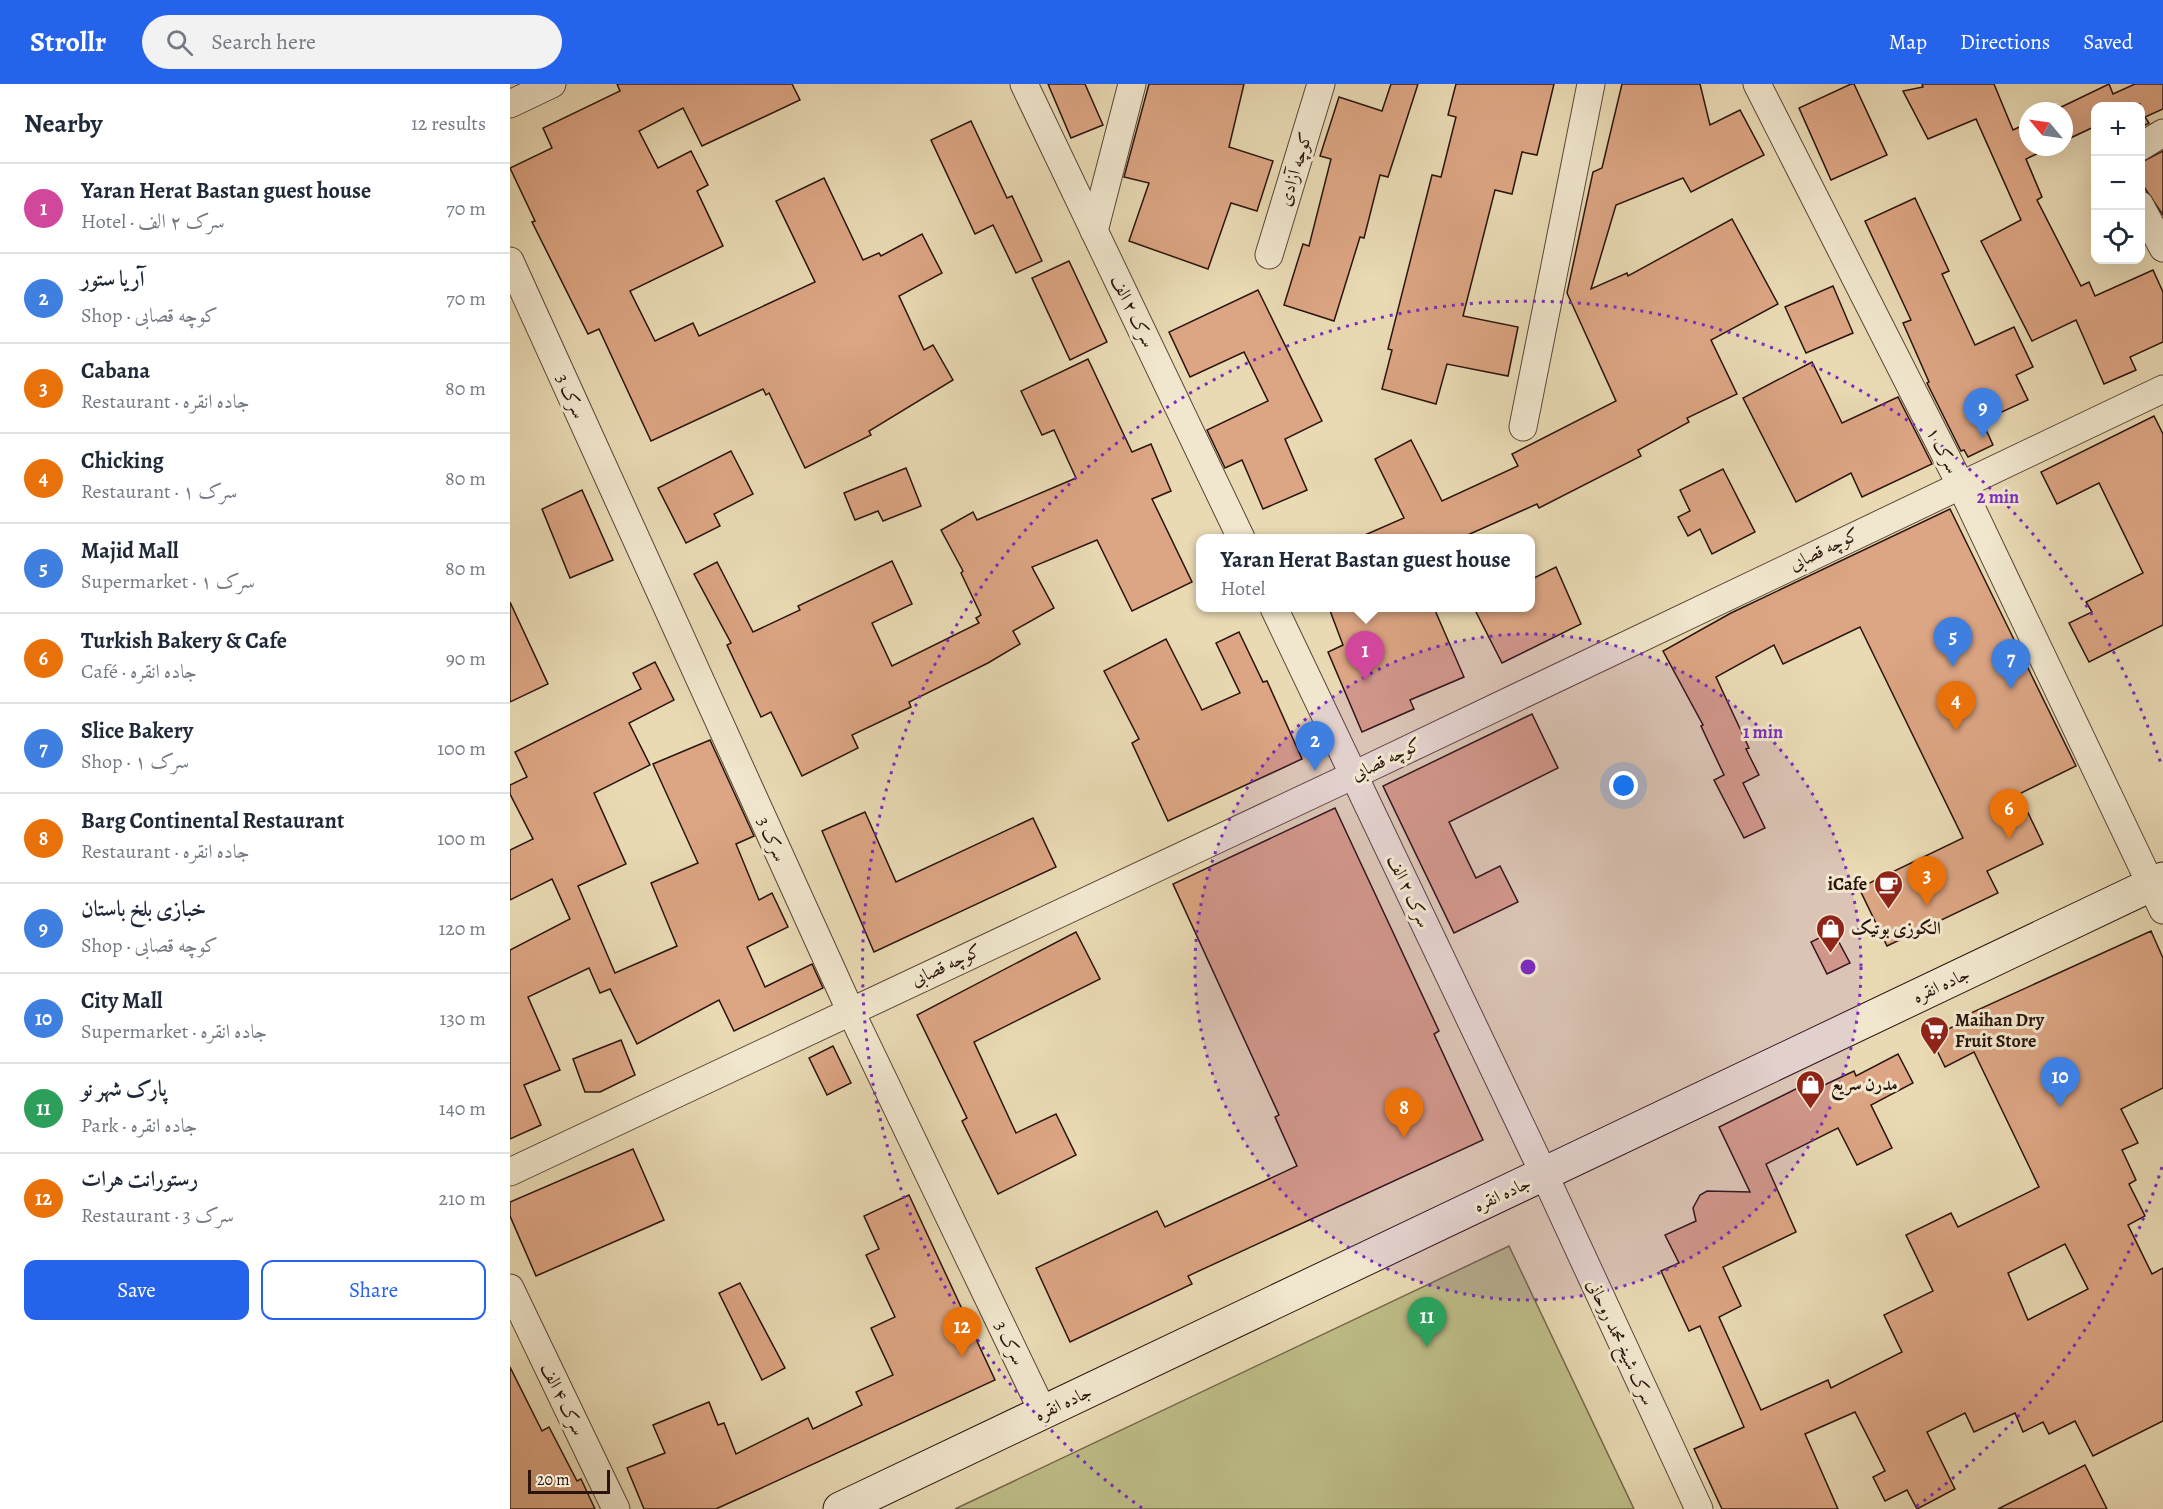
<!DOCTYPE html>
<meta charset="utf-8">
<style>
:root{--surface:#fff;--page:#f2f2f3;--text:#1f2937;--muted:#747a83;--line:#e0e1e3;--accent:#2563eb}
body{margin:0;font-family:Alegreya,Amiri,serif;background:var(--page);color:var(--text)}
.controls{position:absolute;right:18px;top:18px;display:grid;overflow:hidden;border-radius:12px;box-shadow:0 6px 24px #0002}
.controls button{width:54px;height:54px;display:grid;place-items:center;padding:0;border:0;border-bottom:2px solid var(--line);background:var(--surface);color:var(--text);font:30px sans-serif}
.compass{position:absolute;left:1509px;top:18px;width:54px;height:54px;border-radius:50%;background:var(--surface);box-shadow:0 6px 24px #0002;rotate:299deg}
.scale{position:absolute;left:18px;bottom:15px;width:82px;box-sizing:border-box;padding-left:6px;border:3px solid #2a140c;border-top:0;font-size:16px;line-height:21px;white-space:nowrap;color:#2a140c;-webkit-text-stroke:4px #f1e7ce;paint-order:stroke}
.you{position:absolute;left:1114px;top:702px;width:21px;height:21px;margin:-15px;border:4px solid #fff;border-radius:50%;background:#1a73e8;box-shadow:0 0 0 9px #1a73e833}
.badge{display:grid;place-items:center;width:39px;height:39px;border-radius:50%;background:var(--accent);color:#fff;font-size:20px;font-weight:700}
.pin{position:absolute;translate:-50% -50px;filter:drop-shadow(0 2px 3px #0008)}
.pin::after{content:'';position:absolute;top:32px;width:21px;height:18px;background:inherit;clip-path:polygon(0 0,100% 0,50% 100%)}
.popup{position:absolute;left:686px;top:450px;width:339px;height:78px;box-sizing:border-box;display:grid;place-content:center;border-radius:12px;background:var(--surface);filter:drop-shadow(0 2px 4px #0005);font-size:20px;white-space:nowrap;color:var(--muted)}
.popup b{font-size:22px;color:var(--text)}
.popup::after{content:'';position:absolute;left:50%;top:100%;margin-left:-12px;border:12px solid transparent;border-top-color:var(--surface)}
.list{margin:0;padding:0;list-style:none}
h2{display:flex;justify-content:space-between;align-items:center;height:78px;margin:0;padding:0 24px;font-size:26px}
h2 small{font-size:20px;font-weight:400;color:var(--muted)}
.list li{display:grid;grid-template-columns:39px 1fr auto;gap:18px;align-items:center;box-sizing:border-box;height:90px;padding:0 24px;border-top:2px solid var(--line)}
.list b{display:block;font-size:22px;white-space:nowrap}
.list p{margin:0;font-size:20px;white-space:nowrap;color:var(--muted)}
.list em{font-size:20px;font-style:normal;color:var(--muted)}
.actions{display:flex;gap:12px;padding:18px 24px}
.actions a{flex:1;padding:14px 0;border:2px solid var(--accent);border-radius:12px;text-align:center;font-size:21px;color:var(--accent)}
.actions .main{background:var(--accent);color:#fff}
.icon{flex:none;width:33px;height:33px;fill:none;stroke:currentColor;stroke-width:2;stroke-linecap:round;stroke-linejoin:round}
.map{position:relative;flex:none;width:1653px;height:1425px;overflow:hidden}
header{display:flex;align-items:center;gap:36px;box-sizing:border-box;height:84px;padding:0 30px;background:var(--accent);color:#fff}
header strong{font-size:28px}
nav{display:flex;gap:33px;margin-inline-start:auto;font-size:21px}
.search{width:420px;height:54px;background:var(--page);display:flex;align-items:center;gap:15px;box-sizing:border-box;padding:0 21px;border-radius:33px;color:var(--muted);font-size:22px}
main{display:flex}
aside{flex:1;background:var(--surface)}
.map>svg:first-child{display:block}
</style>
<header>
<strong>Strollr</strong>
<div class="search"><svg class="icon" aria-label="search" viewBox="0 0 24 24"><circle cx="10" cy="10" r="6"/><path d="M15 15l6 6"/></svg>Search here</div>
<nav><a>Map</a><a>Directions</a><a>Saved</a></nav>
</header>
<main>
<aside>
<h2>Nearby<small>12 results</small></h2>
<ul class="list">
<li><span class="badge" style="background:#d1479c">1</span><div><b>Yaran Herat Bastan guest house</b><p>Hotel · سرک ۲ الف</p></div><em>70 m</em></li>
<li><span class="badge" style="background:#3f7fe0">2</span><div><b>آریا ستور</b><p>Shop · کوچه قصابی</p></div><em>70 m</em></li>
<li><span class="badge" style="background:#e8710a">3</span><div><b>Cabana</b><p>Restaurant · جاده انقره</p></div><em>80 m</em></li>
<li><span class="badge" style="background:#e8710a">4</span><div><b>Chicking</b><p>Restaurant · سرک ۱</p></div><em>80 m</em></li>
<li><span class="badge" style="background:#3f7fe0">5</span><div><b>Majid Mall</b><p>Supermarket · سرک ۱</p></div><em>80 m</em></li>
<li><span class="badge" style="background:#e8710a">6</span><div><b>Turkish Bakery &amp; Cafe</b><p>Café · جاده انقره</p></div><em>90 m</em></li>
<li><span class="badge" style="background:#3f7fe0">7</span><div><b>Slice Bakery</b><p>Shop · سرک ۱</p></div><em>100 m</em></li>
<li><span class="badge" style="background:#e8710a">8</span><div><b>Barg Continental Restaurant</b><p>Restaurant · جاده انقره</p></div><em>100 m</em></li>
<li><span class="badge" style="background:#3f7fe0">9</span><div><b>خبازی بلخ باستان</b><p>Shop · کوچه قصابی</p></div><em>120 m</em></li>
<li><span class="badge" style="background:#3f7fe0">10</span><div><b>City Mall</b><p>Supermarket · جاده انقره</p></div><em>130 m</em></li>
<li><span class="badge" style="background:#2e9e5b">11</span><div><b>پارک شهر نو</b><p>Park · جاده انقره</p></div><em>140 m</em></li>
<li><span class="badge" style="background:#e8710a">12</span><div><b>رستورانت هرات</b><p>Restaurant · سرک 3</p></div><em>210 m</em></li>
</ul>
<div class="actions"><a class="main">Save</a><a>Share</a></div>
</aside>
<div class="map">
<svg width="1653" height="1425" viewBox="0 0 1653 1425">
<rect width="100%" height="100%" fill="#e9dab4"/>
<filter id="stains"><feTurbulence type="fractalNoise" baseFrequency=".00333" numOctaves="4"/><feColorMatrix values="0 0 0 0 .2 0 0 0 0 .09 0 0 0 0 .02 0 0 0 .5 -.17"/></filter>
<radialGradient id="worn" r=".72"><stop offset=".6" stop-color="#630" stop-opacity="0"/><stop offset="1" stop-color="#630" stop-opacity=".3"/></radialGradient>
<path fill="#bebd87" stroke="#74684a" stroke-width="1.5" d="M999,1162L1124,1425H445Z"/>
<g fill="#dca583" stroke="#2a140c" stroke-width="1.5" fill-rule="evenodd">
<path d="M107,0H282L290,16L192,62L173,24L129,47L148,84L181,67L198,101L187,107L213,162L120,207L145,257L183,239L189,252L305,198L266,117L314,94L353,176L369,169L371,172L412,150L432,189L389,212L414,266L423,261L443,296L359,347L361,351L295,384L259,309L256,311L253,305L141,357L89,245L78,250L22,138L25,137L0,84L42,64L33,44L110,7Z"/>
<path d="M538,0H575L593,41L561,54Z"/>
<path d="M639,0H734L719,63L763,77L747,127L721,119L698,185L619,157L639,99L614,93Z"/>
<path d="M881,0H908L878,93L870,91L854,154L850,153L824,237L774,221L793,160L799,162L821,75L810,72L829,13L872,27Z"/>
<path d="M946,0H1044L1027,71L1012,68L1002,110L985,106L953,232L1008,243L998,292L937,280L926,320L872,305L882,266L878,265L922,91L931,93L946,33L938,31Z"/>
<path d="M1112,0H1190L1200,41L1230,26L1254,71L1181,108L1173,94L1106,121L1081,205L1117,189L1118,192L1222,135L1268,220L1201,256L1227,310L1177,334L1179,338L1128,366L1131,372L1029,424L1027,420L951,454H848L894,434L865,375L901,356L932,417L1008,382L1002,370L1106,317L1057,209L1083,88L1092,84Z"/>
<path d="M1341,0H1344L1377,71L1321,96L1289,24Z"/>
<path d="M1412,0H1484L1503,46L1518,39V63H1541L1516,75L1532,113L1527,116L1571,202L1579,198L1585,212L1643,186L1653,208V258L1620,273L1626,286L1594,300L1566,236L1522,257L1471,157L1511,136L1466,35L1418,55L1393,7L1413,3Z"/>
<path d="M1599,0L1603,10L1625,0H1653V25L1635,33L1639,39L1630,44V20L1586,22V42L1554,57V27H1543Z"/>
<path d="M461,37L497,114L502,112L532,177L506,189L483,141L465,150L421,56Z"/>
<path d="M1653,67V131L1630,97V79Z"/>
<path d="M1405,114L1439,187L1432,190L1465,261L1504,243L1523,283L1506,291L1518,316L1472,337L1483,361L1458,373L1454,366L1451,367L1417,299L1419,298L1393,239L1401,236L1355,137Z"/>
<path d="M559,177L597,258L560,276L522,194Z"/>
<path d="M1323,202L1343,249L1296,269L1275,223Z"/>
<path d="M748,206L812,337L775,355L797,406L753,425L732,376L715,384L697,346L758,317L734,268L680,293L659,248Z"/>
<path d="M578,275L622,368L641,360L661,407L642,415L682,498L622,527L587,456L522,483L544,524L503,547L510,560L478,579L399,618L401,623L342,651L348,664L292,692L261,628L251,633L217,561L221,559L184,490L207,478L243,548L290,526L288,522L382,477L402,520L362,539L382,582L469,539L466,534L471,531L451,489L453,487L431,446L463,428L467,436L566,394L544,346L532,351L511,307Z"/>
<path d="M1302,278L1332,339L1388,313L1422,380L1352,413L1341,389L1286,418L1233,314Z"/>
<path d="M1644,332L1653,350V541L1579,578L1559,539L1582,528L1576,518L1633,489L1589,399L1547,420L1531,388Z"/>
<path d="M221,367L243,410L204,430L210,442L176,459L148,404Z"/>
<path d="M396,384L411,422L373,437L368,427L345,436L334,409Z"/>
<path d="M1213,385L1245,448L1202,470L1190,445L1178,452L1168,433L1180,427L1170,406Z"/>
<path d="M72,406L103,476L60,494L32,425Z"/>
<path d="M1440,425L1566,682L1509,710L1533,760L1477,787L1488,809L1377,862L1349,804L1453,754L1350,543L1273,580L1264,561L1206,593L1239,664L1236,665L1249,691L1233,699L1255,744L1234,754L1204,696L1214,691L1191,642L1193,641L1153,567L1221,529Z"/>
<path d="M1046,483L1071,540L992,579L964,524H1020V496Z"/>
<path d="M0,518L38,600L0,618Z"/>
<path d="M819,524H924L954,593L900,616L904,625L852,648L818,568L833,561Z"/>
<path d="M729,548L753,598L757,597L792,675L658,737L622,659L629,655L594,587L656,555L692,626L730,609L706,559Z"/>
<path d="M145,578L164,616L119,639L140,681L84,709L116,780L68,802L105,889L167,862L141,799L188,779L143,680L200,656L244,752L226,760L249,816L262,809L278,843L237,863L255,903L302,880L313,904L224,947L209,916L127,960L100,905L90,909L79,884L18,913L50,986L14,1001L31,1041L0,1055V866L60,835L42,795L0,816V766L23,755L0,710V701L17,693L5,668L131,605L123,589Z"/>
<path d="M1022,630L1048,684L939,738L966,794L990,782L1008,818L944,849L873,702Z"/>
<path d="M825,724L929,947L924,950L973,1056L678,1192L682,1200L560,1258L526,1184L647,1127L655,1143L787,1082L765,1033L769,1031L663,800Z"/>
<path d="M355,728L386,798L523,734L546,783L364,868L312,747Z"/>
<path d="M1323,847L1340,879L1317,890L1301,858Z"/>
<path d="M1641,847L1653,874V1004L1611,1025L1628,1059L1612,1066L1626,1096L1619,1100L1635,1132L1618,1141L1642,1190L1653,1184V1337L1583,1372L1565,1337L1539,1350L1533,1338L1513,1348L1505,1329L1464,1348L1455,1329L1417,1348L1445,1405L1407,1425L1397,1406L1375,1417L1363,1393L1375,1387L1345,1328L1295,1350L1328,1425H1212L1184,1365L1234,1343L1190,1242L1179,1247L1151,1187L1169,1179L1155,1151L1186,1137L1183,1124L1190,1111L1197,1107L1240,1108L1209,1043L1302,997L1306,1005L1344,987L1346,992L1388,970L1403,999L1361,1021L1382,1064L1347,1081L1328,1044L1256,1080L1286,1148L1213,1183L1231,1222L1209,1233L1251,1326L1318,1296L1321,1304L1392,1268L1374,1231L1423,1207L1396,1151L1441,1129L1448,1143L1529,1103L1464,968L1435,983L1421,954L1454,937L1452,933ZM1555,1160L1578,1205L1518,1236L1498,1189Z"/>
<path d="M566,848L590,895L464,958L506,1049L546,1030L566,1071L488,1110L452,1037L457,1034L407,931Z"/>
<path d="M111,956L125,991L90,1008H75L63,975Z"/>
<path d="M323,962L341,999L317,1011L299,974Z"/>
<path d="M123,1065L154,1136L26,1192L0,1132V1118Z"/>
<path d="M399,1111L485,1296L206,1425H134L117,1384L155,1369L143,1341L199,1318L208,1341L214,1339L226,1370L298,1334L303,1345L352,1321L346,1308L383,1291L361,1244L385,1233L356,1171L369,1165L354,1132Z"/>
<path d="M230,1199L275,1284L252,1296L209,1209Z"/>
<path d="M0,1283L32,1347L39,1343L67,1397L71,1395L85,1425H0Z"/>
<path d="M1575,1381L1597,1425H1488Z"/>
</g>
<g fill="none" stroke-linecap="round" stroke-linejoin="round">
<defs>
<g id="minor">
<path d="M514,0L731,454"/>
<path d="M1247,0L1450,400L1653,826"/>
<path d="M0,20L42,0"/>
<path d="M1630,63L1653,49"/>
<path d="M1630,121L1653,164"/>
<path d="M584,147L622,0"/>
<path d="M759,171L811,0"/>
<path d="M0,177L340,926L533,1328"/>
<path d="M1013,343L1081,0"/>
<path d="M764,524L1034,1090L1189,1425"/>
<path d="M0,1088L844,691L1653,305"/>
<path d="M0,1204L106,1425"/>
</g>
<path id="secondary" d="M330,1425L1653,795"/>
</defs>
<use href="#minor" stroke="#5a4636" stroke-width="29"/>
<use href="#secondary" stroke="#2a140c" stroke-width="35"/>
<use href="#minor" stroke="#f1e7ce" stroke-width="27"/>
<use href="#secondary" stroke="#f1e7ce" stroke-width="33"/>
</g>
<circle cx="1018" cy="883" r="333" fill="#7b2cbf" fill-opacity=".12"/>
<g fill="none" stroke="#7b2cbf" stroke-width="3" stroke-dasharray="3 6">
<circle cx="1018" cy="883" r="333"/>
<path d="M1652 1083A665 665 0 0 1 1404 1424M632 1424A665 665 0 1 1 1652 683"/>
</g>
<defs>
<symbol id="cafe-pin" viewBox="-11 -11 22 30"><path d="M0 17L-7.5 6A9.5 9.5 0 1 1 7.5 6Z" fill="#8f2418" stroke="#f1e7ce"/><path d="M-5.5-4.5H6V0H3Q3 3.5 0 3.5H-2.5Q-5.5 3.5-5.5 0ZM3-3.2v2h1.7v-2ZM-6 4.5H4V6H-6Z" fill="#fff"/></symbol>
<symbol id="shop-pin" viewBox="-11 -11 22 30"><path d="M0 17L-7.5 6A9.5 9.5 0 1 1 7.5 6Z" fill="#8f2418" stroke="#f1e7ce"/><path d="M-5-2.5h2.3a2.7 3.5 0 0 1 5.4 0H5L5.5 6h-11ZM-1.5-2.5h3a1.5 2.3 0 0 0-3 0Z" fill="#fff"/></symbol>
<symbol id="supermarket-pin" viewBox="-11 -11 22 30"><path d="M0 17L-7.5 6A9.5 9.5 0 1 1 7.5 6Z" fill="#8f2418" stroke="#f1e7ce"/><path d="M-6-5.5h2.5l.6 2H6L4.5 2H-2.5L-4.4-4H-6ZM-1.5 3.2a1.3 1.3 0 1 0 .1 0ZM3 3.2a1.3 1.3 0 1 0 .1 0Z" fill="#fff"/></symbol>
</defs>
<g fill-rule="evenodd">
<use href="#cafe-pin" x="1362" y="784" width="33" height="45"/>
<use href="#shop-pin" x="1304" y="828" width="33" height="45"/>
<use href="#supermarket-pin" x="1408" y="930" width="33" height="45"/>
<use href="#shop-pin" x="1284" y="984" width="33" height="45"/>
</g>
<g text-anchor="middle" stroke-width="6" stroke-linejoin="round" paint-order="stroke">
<g font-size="18" fill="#2a140c" stroke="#f1e7ce">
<text transform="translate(785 85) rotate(-73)" y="6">کوچه آزادی</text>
<text transform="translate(623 227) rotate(64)" y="6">سرک ۲ الف</text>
<text transform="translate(61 312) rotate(66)" y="6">سرک 3</text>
<text transform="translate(1433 366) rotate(63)" y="6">سرک ۱</text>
<text transform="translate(1314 465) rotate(-26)" y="6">کوچه قصابی</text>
<text transform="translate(876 675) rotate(-26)" y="6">کوچه قصابی</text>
<text transform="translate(262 755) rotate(66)" y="6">سرک 3</text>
<text transform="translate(899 807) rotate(65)" y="6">سرک ۲ الف</text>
<text transform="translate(436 881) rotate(-25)" y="6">کوچه قصابی</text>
<text transform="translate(1431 901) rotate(-25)" y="6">جاده انقره</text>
<text transform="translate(992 1110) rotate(-25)" y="6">جاده انقره</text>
<text transform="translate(1111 1258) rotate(65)" y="6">سرک شیخ محمد روحانی</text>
<text transform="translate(500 1259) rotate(64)" y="6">سرک 3</text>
<text transform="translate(53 1315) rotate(64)" y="6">سرک ۴ الف</text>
<text transform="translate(553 1319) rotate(-25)" y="6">جاده انقره</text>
</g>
<g font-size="18" font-weight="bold" fill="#2a140c" stroke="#f1e7ce" text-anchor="start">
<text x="1357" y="806" text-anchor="end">iCafe</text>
<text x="1341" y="850">الکوزی بوتیک</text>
<text x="1445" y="942">Maihan Dry<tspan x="1445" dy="21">Fruit Store</tspan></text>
<text x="1321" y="1006">مدرن سریع</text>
</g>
</g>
<circle cx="1018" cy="883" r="9" fill="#7b2cbf" stroke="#f1e7ce" stroke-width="3"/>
<g font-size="18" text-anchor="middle" font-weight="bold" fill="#7b2cbf" stroke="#f1e7ce" stroke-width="6" stroke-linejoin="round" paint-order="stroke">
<text x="1488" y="419">2 min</text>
<text x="1253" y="654">1 min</text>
</g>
<rect width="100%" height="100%" filter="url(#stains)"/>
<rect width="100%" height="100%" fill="url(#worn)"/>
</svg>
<div class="controls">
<button>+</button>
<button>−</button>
<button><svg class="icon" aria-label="locate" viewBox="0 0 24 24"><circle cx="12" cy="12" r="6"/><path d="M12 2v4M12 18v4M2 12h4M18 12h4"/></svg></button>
</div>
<svg class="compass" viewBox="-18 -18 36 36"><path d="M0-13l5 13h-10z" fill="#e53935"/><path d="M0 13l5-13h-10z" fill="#747a83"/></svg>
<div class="scale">20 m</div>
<div class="you"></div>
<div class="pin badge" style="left:855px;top:597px;background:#d1479c">1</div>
<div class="popup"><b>Yaran Herat Bastan guest house</b>Hotel</div>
<div class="pin badge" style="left:805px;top:687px;background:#3f7fe0">2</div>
<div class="pin badge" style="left:1417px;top:822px;background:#e8710a">3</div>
<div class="pin badge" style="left:1446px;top:647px;background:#e8710a">4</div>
<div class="pin badge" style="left:1443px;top:583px;background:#3f7fe0">5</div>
<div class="pin badge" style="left:1499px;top:755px;background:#e8710a">6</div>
<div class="pin badge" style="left:1501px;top:605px;background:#3f7fe0">7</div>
<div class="pin badge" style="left:894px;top:1054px;background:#e8710a">8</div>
<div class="pin badge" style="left:1473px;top:354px;background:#3f7fe0">9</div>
<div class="pin badge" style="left:1550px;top:1023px;background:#3f7fe0">10</div>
<div class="pin badge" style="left:917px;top:1263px;background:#2e9e5b">11</div>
<div class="pin badge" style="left:452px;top:1273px;background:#e8710a">12</div>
</div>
</main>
